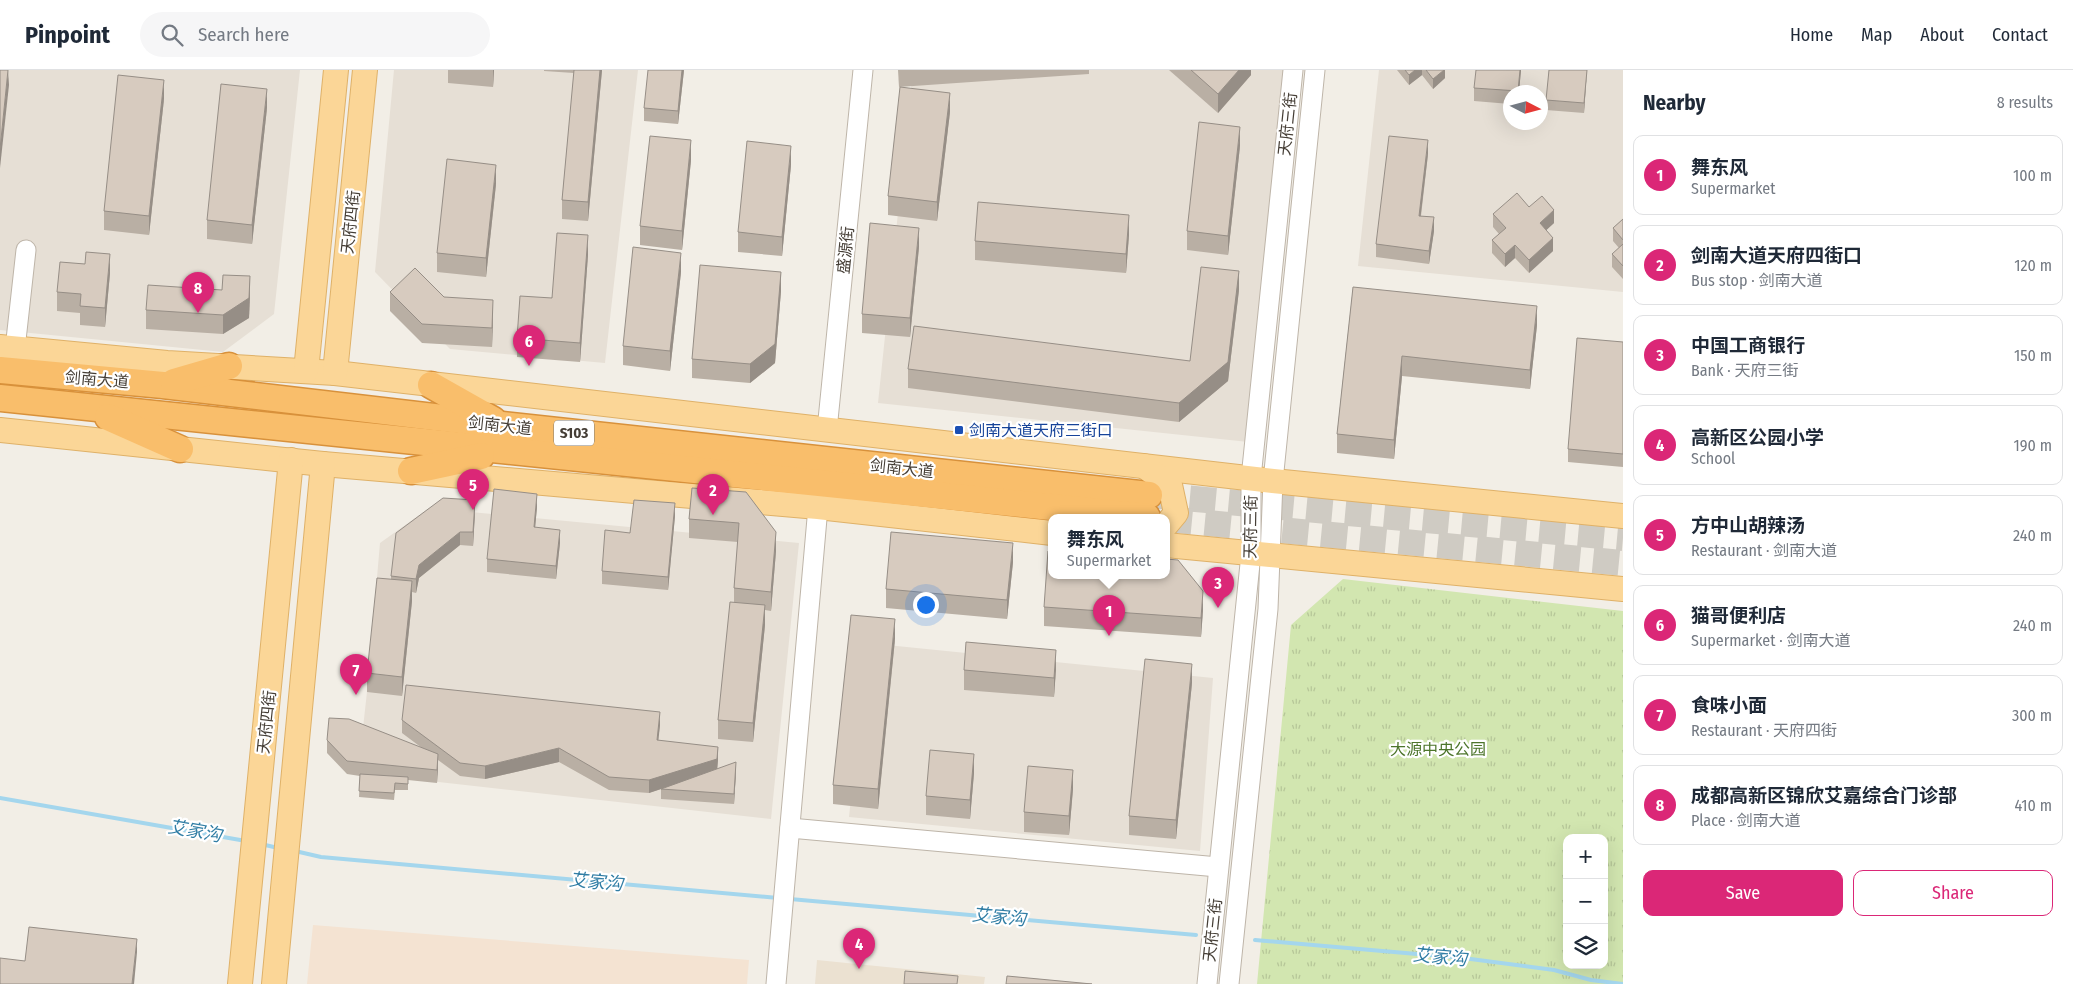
<!DOCTYPE html>
<meta charset="utf-8">
<style>
:root{--surface:#fff;--page:#f6f6f7;--text:#1f2937;--muted:#747a83;--line:#e0e1e3;--accent:#db2777}
body{margin:0;font-family:"Fira Sans Condensed","Noto Sans SC",sans-serif;background:var(--page);color:var(--text)}
.controls{position:absolute;right:15px;bottom:15px;display:grid;overflow:hidden;border-radius:10px;box-shadow:0 5px 20px #0002}
.controls button{width:45px;height:45px;display:grid;place-items:center;padding:0;border:0;border-bottom:1px solid var(--line);background:var(--surface);color:var(--text);font:25px sans-serif}
.compass{position:absolute;left:1503px;top:15px;width:45px;height:45px;border-radius:50%;background:var(--surface);box-shadow:0 5px 20px #0002;rotate:96deg}
.you{position:absolute;left:925px;top:534px;width:18px;height:18px;margin:-12px;border:4px solid #fff;border-radius:50%;background:#1a73e8;box-shadow:0 0 0 8px #1a73e833}
.badge{display:grid;place-items:center;width:32px;height:32px;border-radius:50%;background:var(--accent);color:#fff;font-size:16px;font-weight:700}
.pin{position:absolute;translate:-50% -41px;filter:drop-shadow(0 1px 2px #0008)}
.pin::after{content:'';position:absolute;top:26px;width:18px;height:15px;background:inherit;clip-path:polygon(0 0,100% 0,50% 100%)}
.popup{position:absolute;left:1048px;top:444px;width:122px;height:65px;box-sizing:border-box;display:grid;place-content:center;border-radius:10px;background:var(--surface);filter:drop-shadow(0 1px 4px #0005);font-size:16px;white-space:nowrap;color:var(--muted)}
.popup b{font-size:19px;color:var(--text)}
.popup::after{content:'';position:absolute;left:50%;top:100%;margin-left:-10px;border:10px solid transparent;border-top-color:var(--surface)}
.list{margin:0;padding:0;list-style:none}
h2{display:flex;justify-content:space-between;align-items:center;height:65px;margin:0;padding:0 20px;font-size:21px}
h2 small{font-size:16px;font-weight:400;color:var(--muted)}
.list li{display:grid;grid-template-columns:32px 1fr auto;gap:15px;align-items:center;box-sizing:border-box;height:80px;margin:0 10px 10px;padding:0 10px;border:1px solid var(--line);border-radius:10px}
.list b{display:block;font-size:19px;white-space:nowrap}
.list p{margin:0;font-size:16px;white-space:nowrap;color:var(--muted)}
.list em{font-size:16px;font-style:normal;color:var(--muted)}
.actions{display:flex;gap:10px;padding:15px 20px}
.actions a{flex:1;padding:11px 0;border:1px solid var(--accent);border-radius:10px;text-align:center;font-size:18px;color:var(--accent)}
.actions .main{background:var(--accent);color:#fff}
.icon{flex:none;width:28px;height:28px;fill:none;stroke:currentColor;stroke-width:2;stroke-linecap:round;stroke-linejoin:round}
.map{position:relative;flex:none;width:1623px;height:914px;overflow:hidden}
header{display:flex;align-items:center;gap:30px;box-sizing:border-box;height:70px;padding:0 25px;background:var(--surface);border-bottom:1px solid var(--line)}
header strong{font-size:24px}
nav{display:flex;gap:28px;margin-inline-start:auto;font-size:18px}
.search{width:350px;height:45px;background:var(--page);display:flex;align-items:center;gap:12px;box-sizing:border-box;padding:0 18px;border-radius:28px;color:var(--muted);font-size:19px}
main{display:flex}
aside{flex:1;background:var(--surface)}
.map>svg:first-child{display:block}
</style>
<header>
<strong>Pinpoint</strong>
<div class="search"><svg class="icon" aria-label="search" viewBox="0 0 24 24"><circle cx="10" cy="10" r="6"/><path d="M15 15l6 6"/></svg>Search here</div>
<nav><a>Home</a><a>Map</a><a>About</a><a>Contact</a></nav>
</header>
<main>
<div class="map">
<svg width="1623" height="914" viewBox="0 0 1623 914">
<defs>
<pattern id="grass-tufts" width="24" height="20" patternUnits="userSpaceOnUse" patternTransform="scale(1.25)"><rect width="24" height="20" fill="#d2e6b0"/><path d="M3 7l-1-3M5 7V3M7 7l1-3M15 17l-1-3M17 17v-4M19 17l1-3" fill="none" stroke="#b6c698"/></pattern>
</defs>
<rect width="100%" height="100%" fill="#f2eee6"/>
<g fill="#e6dfd5" fill-rule="evenodd">
<path d="M0,0H300L274,244L223,282L0,260Z"/>
<path d="M394,0H638L605,293L450,279L375,202Z"/>
<path d="M913,0H1293L1258,373L878,333Z"/>
<path d="M1379,0H1623V222L1358,196ZM1510,22H1540V52H1510Z"/>
<path d="M429,438L799,473L771,749L358,703L367,622L380,473Z"/>
<path d="M867,573L1213,608L1200,781L849,747Z"/>
</g>
<path fill="#f4e3d2" d="M313,855L749,890L747,914H307Z"/>
<path fill="#ebe1d1" d="M817,890L985,907L984,914H815Z"/>
<path fill="url(#grass-tufts)" fill-rule="evenodd" d="M1343,509L1623,541V914H1257L1291,555ZM1567,768H1604V895H1567Z"/>
<g fill="none" stroke-linecap="round" stroke-linejoin="round">
<g stroke="#a4d6ed" stroke-width="4">
<path d="M0,728L246,771"/>
<path d="M261,774L278,778"/>
<path d="M295,781L321,787L778,828"/>
<path d="M790,829L1196,865"/>
<path d="M1255,870L1463,888L1554,900L1591,910L1623,914"/>
</g>
<g stroke="#cfcbc3" stroke-width="26" stroke-dasharray="26 13" stroke-linecap="butt">
<path d="M1151,425L1623,468"/>
<path d="M1166,449L1623,493"/>
</g>
<defs>
<g id="minor">
<path d="M15,279L26,180"/>
<path d="M827,360L863,0"/>
<path d="M790,758L1218,797"/>
<path d="M776,914L818,437"/>
<path d="M1207,914L1251,484V408L1293,0"/>
<path d="M1229,914L1268,539L1273,411L1315,0"/>
</g>
<g id="major">
<path d="M0,277L167,293L335,303L1273,411L1623,446"/>
<path d="M306,301L336,0"/>
<path d="M335,303L365,0"/>
<path d="M0,360L323,394L818,437L1052,463"/>
<path d="M1144,396L1170,415L1176,443L1166,455"/>
<path d="M1166,475L1623,519"/>
<path d="M240,914L291,390"/>
<path d="M274,914L323,394"/>
</g>
<g id="highway">
<path d="M0,300L163,315L502,355L1149,425"/>
<path d="M174,312L229,296"/>
<path d="M431,315L493,350"/>
<path d="M0,328L1147,447"/>
<path d="M108,347L180,379"/>
<path d="M411,401L481,386"/>
</g>
</defs>
<use href="#minor" stroke="#beb5a9" stroke-width="21"/>
<use href="#major" stroke="#dfb168" stroke-width="26"/>
<use href="#highway" stroke="#d8913b" stroke-width="29"/>
<use href="#minor" stroke="#fff" stroke-width="19"/>
<use href="#major" stroke="#fbd697" stroke-width="24"/>
<use href="#highway" stroke="#f9be6b" stroke-width="26"/>
</g>
<g fill="#b9afa4">
<path d="M448,0H494L493,17L448,13Z"/>
<path d="M544,0H602L588,151L562,149V130L574,3L544,1Z"/>
<path d="M684,0L678,54L644,51V38Z"/>
<path d="M898,0H1089V4L899,17Z"/>
<path d="M1169,0H1251V5L1218,43Z"/>
<path d="M1397,0H1445V8L1433,19L1422,5L1409,15Z"/>
<path d="M1521,0L1519,22H1510V34L1474,31V18Z"/>
<path d="M1549,0H1587L1584,43L1546,40Z"/>
<path d="M164,29L149,165L104,160V141Z"/>
<path d="M267,38L252,174L207,169V150Z"/>
<path d="M950,42L937,151L888,145V126Z"/>
<path d="M1240,76L1228,185L1187,180V161Z"/>
<path d="M1428,84L1421,146L1434,161L1429,194L1376,187V174Z"/>
<path d="M691,90L682,180L640,175V156Z"/>
<path d="M791,95L782,186L738,182V162Z"/>
<path d="M496,114L486,207L437,202V183Z"/>
<path d="M1529,137L1554,153L1546,160L1553,181L1529,203L1515,188L1505,197L1492,183V170L1499,164L1493,157V144Z"/>
<path d="M1623,149V209L1612,197V184L1619,178L1613,171V158Z"/>
<path d="M1129,165L1126,203L975,190V171Z"/>
<path d="M919,177L910,267L862,263V244Z"/>
<path d="M588,185L580,292L517,287V268Z"/>
<path d="M681,202L670,301L623,295V276Z"/>
<path d="M110,203L105,257L80,255V243L57,241V222Z"/>
<path d="M1353,217L1537,255L1530,319L1402,306L1394,389L1337,383V364Z"/>
<path d="M1239,220L1228,311L1179,352L908,318V299L1190,291Z"/>
<path d="M781,221L775,293L750,313L692,308V289Z"/>
<path d="M390,222L444,227L493,249L492,277L422,273L390,241Z"/>
<path d="M250,226L249,248L223,264L146,259V240Z"/>
<path d="M1623,272V397L1568,392V379Z"/>
<path d="M692,418L776,481L771,541L765,540V555L753,672L718,669V650L734,532V518L738,472L689,468V449Z"/>
<path d="M537,437L535,457L560,473L556,509L487,502V489Z"/>
<path d="M475,443L473,476L460,475L419,508L416,523L412,522V531L402,626L367,622V603L391,509V506Z"/>
<path d="M675,446L668,520L602,514V501L630,463Z"/>
<path d="M1013,492L1007,549L886,538V519Z"/>
<path d="M1044,537L1203,540L1201,567L1044,556Z"/>
<path d="M895,569L878,739L833,734V715Z"/>
<path d="M1056,599L1054,627L964,620V600Z"/>
<path d="M1192,613L1176,769L1129,765V746Z"/>
<path d="M402,650L660,655L658,670L718,690L717,699L736,702L734,734L661,729V719L649,723L609,720L559,692L485,709L460,706L438,690L437,713L408,710V720H395L394,730L359,727L360,706L347,704L327,683V670L422,678L402,663Z"/>
<path d="M974,703L970,749L926,745V726Z"/>
<path d="M1073,719L1069,765L1024,762V742Z"/>
</g>
<g fill="#968e86">
<path d="M8,0L9,15L0,98V79Z"/>
<path d="M493,0H494L493,17Z"/>
<path d="M600,0H602L588,151V132Z"/>
<path d="M682,0H684L678,54V41Z"/>
<path d="M1239,0H1251V5L1218,43V24Z"/>
<path d="M1415,0H1422V5L1409,15V5Z"/>
<path d="M1444,0H1445V8L1433,19V9Z"/>
<path d="M1520,0H1521L1519,22H1518Z"/>
<path d="M1587,0L1584,43V33Z"/>
<path d="M164,10V29L149,165V146Z"/>
<path d="M267,19V38L252,174V155Z"/>
<path d="M950,23V42L937,151V132Z"/>
<path d="M1240,57V76L1228,185V166Z"/>
<path d="M691,70V90L682,180V161Z"/>
<path d="M1428,70V84L1419,159V146Z"/>
<path d="M791,76V95L782,186V167Z"/>
<path d="M496,95V114L486,207V188Z"/>
<path d="M1554,140V153L1540,166V153Z"/>
<path d="M1129,145V165L1126,203V184Z"/>
<path d="M1434,147V161L1429,194V181Z"/>
<path d="M919,158V177L910,267V248Z"/>
<path d="M588,165V185L580,292V273Z"/>
<path d="M1553,168V181L1529,203V190Z"/>
<path d="M1515,175V188L1505,197V184Z"/>
<path d="M681,183V202L670,301V281Z"/>
<path d="M110,184V203L105,257V238Z"/>
<path d="M1239,201V220L1228,311L1179,352V333Z"/>
<path d="M781,202V221L775,293L750,313V294Z"/>
<path d="M250,206V226L249,248L223,264V245Z"/>
<path d="M493,230V249L492,277V258Z"/>
<path d="M1537,236V255L1530,319V300Z"/>
<path d="M1402,286V306L1394,389V370Z"/>
<path d="M537,424V437L534,470V457Z"/>
<path d="M475,430V443L473,476V462Z"/>
<path d="M675,433V446L668,520V507Z"/>
<path d="M560,460V473L556,509V496Z"/>
<path d="M460,462V475L419,508L416,523V509L419,495Z"/>
<path d="M776,462V481L771,541V522Z"/>
<path d="M1013,473V492L1007,549V530Z"/>
<path d="M412,511V531L402,626V607Z"/>
<path d="M1203,521V540L1201,567V548Z"/>
<path d="M765,535V555L753,672V653Z"/>
<path d="M895,549V569L878,739V719Z"/>
<path d="M1056,580V599L1054,627V608Z"/>
<path d="M1192,594V613L1176,769V750Z"/>
<path d="M660,642V655L657,683V670Z"/>
<path d="M718,677V690L717,702L661,719L649,723V710Z"/>
<path d="M559,678V692L485,709V696Z"/>
<path d="M438,684V698L437,713V700Z"/>
<path d="M974,684V703L970,749V730Z"/>
<path d="M736,692V702L734,734V724Z"/>
<path d="M1073,700V719L1069,765V746Z"/>
<path d="M137,869V882L134,914H132Z"/>
</g>
<g fill="#d7cbbf" stroke="#968e86">
<path d="M0,0H8L0,79Z"/>
<path d="M574,0H600L588,132L562,130Z"/>
<path d="M648,0H682L678,41L644,38Z"/>
<path d="M1191,0H1239L1218,24Z"/>
<path d="M1405,0H1415L1409,5Z"/>
<path d="M1426,0H1444L1433,9Z"/>
<path d="M1476,0H1520L1518,21L1474,18Z"/>
<path d="M1549,0H1587L1584,33L1546,30Z"/>
<path d="M118,5L164,10L149,146L104,141Z"/>
<path d="M221,14L267,19L252,155L207,150Z"/>
<path d="M900,17L950,23L937,132L888,126Z"/>
<path d="M1199,52L1240,57L1228,166L1187,161Z"/>
<path d="M650,66L691,70L682,161L640,156Z"/>
<path d="M1389,66L1428,70L1419,146L1434,147L1429,181L1376,174Z"/>
<path d="M747,71L791,76L782,167L738,162Z"/>
<path d="M447,89L496,95L486,188L437,183Z"/>
<path d="M1517,123L1529,137L1542,126L1554,140L1540,153L1553,168L1529,190L1515,175L1505,184L1492,170L1506,158L1493,144Z"/>
<path d="M978,132L1129,145L1126,184L975,171Z"/>
<path d="M1623,149V170L1613,158Z"/>
<path d="M870,153L919,158L910,248L862,244Z"/>
<path d="M557,163L588,165L580,273L517,268L520,226L552,228Z"/>
<path d="M1623,174V196L1612,184Z"/>
<path d="M633,177L681,183L670,281L623,276Z"/>
<path d="M86,182L110,184L105,238L80,236L81,224L57,222L60,192L85,194Z"/>
<path d="M700,195L781,202L775,274L750,294L692,289Z"/>
<path d="M1201,197L1239,201L1228,292L1179,333L908,299L914,256L1190,291Z"/>
<path d="M415,198L444,227L493,230L492,258L422,254L390,222Z"/>
<path d="M223,205L250,206L249,228L223,245L146,240L148,215L222,220Z"/>
<path d="M1353,217L1537,236L1530,300L1402,286L1394,370L1337,364Z"/>
<path d="M1577,268L1623,272V384L1568,379Z"/>
<path d="M692,418L746,422L776,462L771,522L734,518L739,453L689,449Z"/>
<path d="M494,419L537,424L534,457L560,460L556,496L487,489Z"/>
<path d="M443,428L475,430L473,462H460L419,495L416,509L391,506L396,463Z"/>
<path d="M634,430L675,433L668,507L602,501L605,460L630,463Z"/>
<path d="M891,462L1013,473L1007,530L886,519Z"/>
<path d="M1048,481H1052V505H1166V489L1178,490L1203,521L1201,548L1044,537Z"/>
<path d="M377,508L412,511L402,607L367,603Z"/>
<path d="M730,532L765,535L753,653L718,650Z"/>
<path d="M851,545L895,549L878,719L833,715Z"/>
<path d="M966,572L1056,580L1054,608L964,600Z"/>
<path d="M1145,589L1192,594L1176,750L1129,746Z"/>
<path d="M406,615L660,642L657,670L718,677L717,689L649,710L609,707L559,678L485,696L460,693L402,650Z"/>
<path d="M329,648L349,649L438,684L437,700L347,691L327,670Z"/>
<path d="M930,680L974,684L970,730L926,726Z"/>
<path d="M736,692L734,724L661,719Z"/>
<path d="M1028,696L1073,700L1069,746L1024,742Z"/>
<path d="M360,704L408,707V714L395,713L394,723L359,721Z"/>
<path d="M29,857L137,869L132,914H0V888L25,891Z"/>
<path d="M905,901L958,906L957,914H904Z"/>
<path d="M1007,906L1092,914H1006Z"/>
</g>
<rect fill="#1a4fb4" stroke="#fff" stroke-width="2" x="954" y="355" width="10" height="10" rx="2.5"/>
<g text-anchor="middle" stroke-width="4.5" stroke-linejoin="round" paint-order="stroke">
<rect fill="#fff" stroke="#7d7872" stroke-width="1" x="554" y="350.5" width="40" height="25" rx="4"/>
<g font-size="15" font-weight="bold" fill="#453e36">
<text x="574" y="368">S103</text>
</g>
<g font-size="16" fill="#453e36" stroke="#fff">
<text transform="translate(1287 54) rotate(-84)" y="6">天府三街</text>
<text transform="translate(350 152) rotate(-84)" y="6">天府四街</text>
<text transform="translate(845 180) rotate(-84)" y="6">盛源街</text>
<text transform="translate(97 309) rotate(5)" y="6">剑南大道</text>
<text transform="translate(500 355) rotate(6)" y="6">剑南大道</text>
<text transform="translate(902 398) rotate(6)" y="6">剑南大道</text>
<text transform="translate(1250 457) rotate(-89)" y="6">天府三街</text>
<text transform="translate(266 652) rotate(-84)" y="6">天府四街</text>
<text transform="translate(1212 860) rotate(-84)" y="6">天府三街</text>
</g>
<g font-size="16" fill="#164399" stroke="#fff" text-anchor="start">
<text x="969" y="366">剑南大道天府三街口</text>
</g>
<g font-size="16" fill="#4d752b" stroke="#fff">
<text x="1438" y="685">大源中央公园</text>
</g>
<g font-size="18" font-style="italic" fill="#317ea5" stroke="#fff">
<text transform="translate(195 761) rotate(10)" y="6">艾家沟</text>
<text transform="translate(596 812) rotate(5)" y="6">艾家沟</text>
<text transform="translate(999 847) rotate(5)" y="6">艾家沟</text>
<text transform="translate(1440 887) rotate(5)" y="6">艾家沟</text>
</g>
</g>
</svg>
<div class="controls">
<button>+</button>
<button>−</button>
<button><svg class="icon" aria-label="layers" viewBox="0 0 24 24"><path d="M12 4l9 5-9 5-9-5zM3 14l9 5 9-5"/></svg></button>
</div>
<svg class="compass" viewBox="-18 -18 36 36"><path d="M0-13l5 13h-10z" fill="#e53935"/><path d="M0 13l5-13h-10z" fill="#747a83"/></svg>
<div class="you"></div>
<div class="pin badge" style="left:1109px;top:566px">1</div>
<div class="popup"><b>舞东风</b>Supermarket</div>
<div class="pin badge" style="left:713px;top:445px">2</div>
<div class="pin badge" style="left:1218px;top:538px">3</div>
<div class="pin badge" style="left:859px;top:899px">4</div>
<div class="pin badge" style="left:473px;top:440px">5</div>
<div class="pin badge" style="left:529px;top:296px">6</div>
<div class="pin badge" style="left:356px;top:625px">7</div>
<div class="pin badge" style="left:198px;top:243px">8</div>
</div>
<aside>
<h2>Nearby<small>8 results</small></h2>
<ul class="list">
<li><span class="badge">1</span><div><b>舞东风</b><p>Supermarket</p></div><em>100 m</em></li>
<li><span class="badge">2</span><div><b>剑南大道天府四街口</b><p>Bus stop · 剑南大道</p></div><em>120 m</em></li>
<li><span class="badge">3</span><div><b>中国工商银行</b><p>Bank · 天府三街</p></div><em>150 m</em></li>
<li><span class="badge">4</span><div><b>高新区公园小学</b><p>School</p></div><em>190 m</em></li>
<li><span class="badge">5</span><div><b>方中山胡辣汤</b><p>Restaurant · 剑南大道</p></div><em>240 m</em></li>
<li><span class="badge">6</span><div><b>猫哥便利店</b><p>Supermarket · 剑南大道</p></div><em>240 m</em></li>
<li><span class="badge">7</span><div><b>食味小面</b><p>Restaurant · 天府四街</p></div><em>300 m</em></li>
<li><span class="badge">8</span><div><b>成都高新区锦欣艾嘉综合门诊部</b><p>Place · 剑南大道</p></div><em>410 m</em></li>
</ul>
<div class="actions"><a class="main">Save</a><a>Share</a></div>
</aside>
</main>
